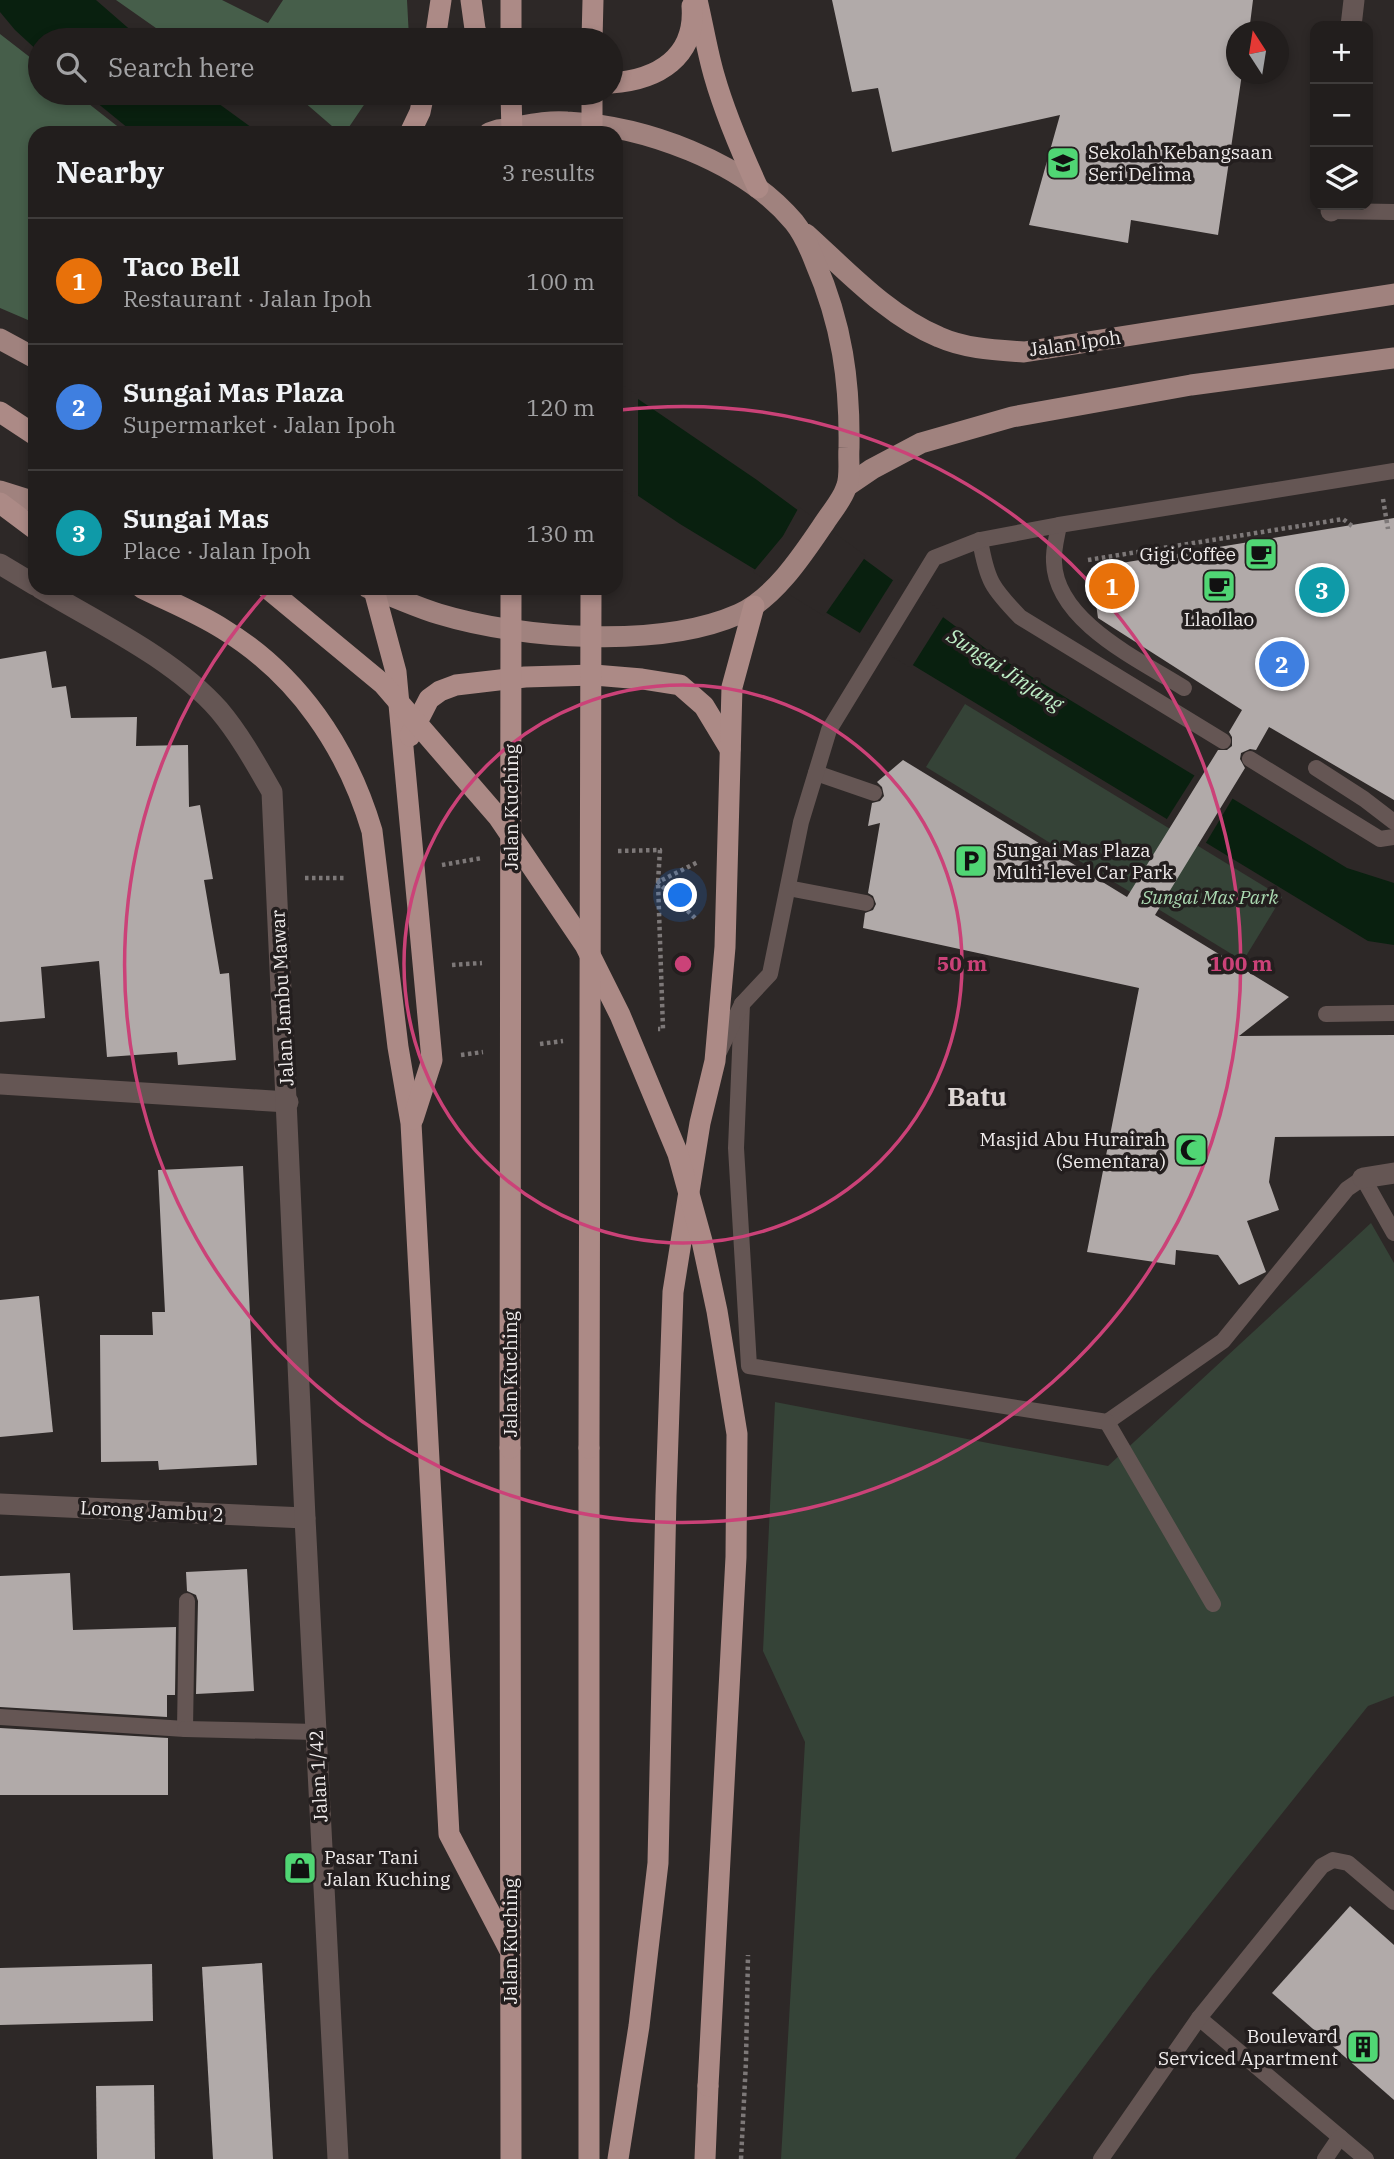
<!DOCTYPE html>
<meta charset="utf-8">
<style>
:root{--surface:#221e1d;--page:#2e2b2a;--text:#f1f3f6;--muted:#a2a2a4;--line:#3f3c3b;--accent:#50d674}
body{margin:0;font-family:"IBM Plex Serif",serif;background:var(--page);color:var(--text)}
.controls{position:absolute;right:21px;top:21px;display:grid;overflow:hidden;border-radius:14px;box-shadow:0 4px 10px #0003}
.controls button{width:63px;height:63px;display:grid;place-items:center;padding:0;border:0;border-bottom:2px solid var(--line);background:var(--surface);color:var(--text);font:35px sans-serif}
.compass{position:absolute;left:1226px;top:21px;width:63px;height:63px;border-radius:50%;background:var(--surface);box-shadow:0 4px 10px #0003;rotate:348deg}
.you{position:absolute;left:681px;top:896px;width:24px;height:24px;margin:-18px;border:5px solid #fff;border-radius:50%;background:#1a73e8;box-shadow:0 0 0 10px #1a73e833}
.badge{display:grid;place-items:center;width:46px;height:46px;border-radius:50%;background:var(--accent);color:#fff;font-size:23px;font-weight:700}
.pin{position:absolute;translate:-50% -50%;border:4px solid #fff;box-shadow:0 2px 7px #0006}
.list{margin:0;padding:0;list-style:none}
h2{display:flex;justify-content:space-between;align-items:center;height:91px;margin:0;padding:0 28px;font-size:30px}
h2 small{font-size:23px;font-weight:400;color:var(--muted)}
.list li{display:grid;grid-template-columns:46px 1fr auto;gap:21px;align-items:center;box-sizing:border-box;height:126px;padding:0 28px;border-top:2px solid var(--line)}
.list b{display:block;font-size:26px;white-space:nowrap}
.list p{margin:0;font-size:23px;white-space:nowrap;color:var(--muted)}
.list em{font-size:23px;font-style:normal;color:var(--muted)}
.icon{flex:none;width:38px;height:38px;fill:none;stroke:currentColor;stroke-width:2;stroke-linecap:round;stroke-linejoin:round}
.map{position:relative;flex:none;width:1394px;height:2159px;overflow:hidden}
.search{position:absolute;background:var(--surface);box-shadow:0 4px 10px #0003;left:28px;top:28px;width:595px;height:77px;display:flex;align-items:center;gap:18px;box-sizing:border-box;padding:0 24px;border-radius:38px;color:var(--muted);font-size:26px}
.panel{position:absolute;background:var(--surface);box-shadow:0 4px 10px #0003;left:28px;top:126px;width:595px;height:469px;border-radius:21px}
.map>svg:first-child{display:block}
</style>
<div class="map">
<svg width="1394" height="2159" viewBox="0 0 1394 2159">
<rect width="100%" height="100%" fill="#2d2827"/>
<g fill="#354337">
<path d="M965,704L1282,897L1243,961L926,767Z"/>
<path d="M1371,1223L1394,1263V1696L1368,1706L1151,1977L1015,2159H781L805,1742L763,1651L775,1402L1108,1466Z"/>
</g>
<g fill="#465e4a">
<path d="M116,0H222L268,23L283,0H407L409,38L407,40H173Z"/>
<path d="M0,34L40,65V93H75L126,133H35V323L0,308Z"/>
<path d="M246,93H372L345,133H340L303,101L249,95Z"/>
</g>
<g fill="#09200f">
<path d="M0,0H96L142,40H40V53L15,30L0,12Z"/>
<path d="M85,93H204L259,133H134Z"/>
<path d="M616,384L757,480L989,651L1347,868L1394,883V945L1368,941L680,524L616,481Z"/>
</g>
<g fill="#2d2827">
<path d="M616,381L638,395V500L616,485Z"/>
<path d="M799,507L866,556L824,616L753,572L783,536Z"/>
<path d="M895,577L945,614L911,668L858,636Z"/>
<path d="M1196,773L1234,796L1204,846L1165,822Z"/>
</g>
<g fill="#b1aaa9">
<path d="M832,0H1253L1249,32H1236V74H1242L1218,235L1131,220L1128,243L1029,225L1060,115L892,152L878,88L852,92Z"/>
<path d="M1394,518V800L1269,727L1256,750L1250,749L1241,753L1240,759L1245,768L1155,915L1289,997L1239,1036L1394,1035V1136L1275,1137L1269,1182L1279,1210L1247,1221L1266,1272L1239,1285L1218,1255L1176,1250L1175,1265L1087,1252L1139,988L863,928L865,913L873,910L876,904L873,896L868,893L880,823L868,826L872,803L880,801L884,796L882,787L877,782L903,760L1127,897L1218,750H1227L1232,746V737L1229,732L1242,710L1098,618L1091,568Z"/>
<path d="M46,651L52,688L66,686L71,718L137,717L136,746L188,745L189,807L200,805L213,879L204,880L220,974L229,973L236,1060L178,1065L177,1052L107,1057L99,961L41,967L45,1018L0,1022V659Z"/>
<path d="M243,1166L257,1465L159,1470L158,1461L101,1462L100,1335H153L152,1312H165L158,1170Z"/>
<path d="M39,1296L53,1432L0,1437V1300Z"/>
<path d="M247,1569L254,1691L196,1694L198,1601L196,1595L187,1591L186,1572Z"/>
<path d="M70,1573L73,1630L176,1627L175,1695H167V1717L0,1707V1576Z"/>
<path d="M0,1728L168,1738V1795H0Z"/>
<path d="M1350,1906L1394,1945V2100L1272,1993Z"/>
<path d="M262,1963L273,2159H213L202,1967Z"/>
<path d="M152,1964L153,2021L0,2025V1968Z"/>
<path d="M154,2085L155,2159H97L96,2086Z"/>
</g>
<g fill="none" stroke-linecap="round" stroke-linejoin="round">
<g stroke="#7d7878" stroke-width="4.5" stroke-dasharray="3.5 3.5" stroke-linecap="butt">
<path d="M1383,499L1388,529"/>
<path d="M1088,560L1343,519L1352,526"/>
<path d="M618,851L660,850L658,882L663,1029H658"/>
<path d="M442,865L482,858"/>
<path d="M305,878H347"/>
<path d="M695,918L658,882L698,862"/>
<path d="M452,965L482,963"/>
<path d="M540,1044L563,1041"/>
<path d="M461,1055L483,1052"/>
<path d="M741,2159L746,2061L748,1955"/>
</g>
<g stroke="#655654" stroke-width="16">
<path d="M1331,211L1394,212"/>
<path d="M1059,525C1057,537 1053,550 1054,562C1056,622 1140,660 1184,688"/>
<path d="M980,540C987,581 992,588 1020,617L1223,741"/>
<path d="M1250,759L1380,839L1394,837"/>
<path d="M1316,768L1364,799L1394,822"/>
<path d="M816,773L874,793"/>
<path d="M788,888L866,903"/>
<path d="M742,1004L736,1148L749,1366L1107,1422L1223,1341L1347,1189L1363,1178L1394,1233"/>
<path d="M1326,1014L1394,1013"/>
<path d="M719,1052L742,1004L770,974L801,822L829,730L934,558L980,540L1059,525L1394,471"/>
<path d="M1107,1422L1213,1604"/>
<path d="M0,1717L185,1729L187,1601"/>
<path d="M185,1729L316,1732"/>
<path d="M1199,2018L1366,2159"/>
<path d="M1101,2159L1199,2018L1322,1866L1333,1860L1348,1863L1394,1902"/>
<path d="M1325,2159L1340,2137"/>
</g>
<g stroke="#655654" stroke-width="21">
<path d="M1351,26L1354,0"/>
<path d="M1331,211L1332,205"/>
<path d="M0,1084L288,1102"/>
<path d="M1363,1178L1394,1173"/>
<path d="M0,1504L305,1518"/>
</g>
<g stroke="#655654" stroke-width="21">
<path d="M0,564L35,585"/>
<path d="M40,588C100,624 173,658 219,710C240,735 256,764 272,792L305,1518L338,2159"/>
</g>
<g stroke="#a0827e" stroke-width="21">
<path d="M806,234C846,270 888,316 939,337C966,349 996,350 1024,352L1394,294"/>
<path d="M0,339L35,358"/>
<path d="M847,486L872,469L921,443L1012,417L1191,385L1394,358"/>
<path d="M0,491L35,502"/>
<path d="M368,588C392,595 415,607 439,614C521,639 660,649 739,614C775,598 804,553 825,522C832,511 842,500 846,488C851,477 848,460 849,448C850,381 842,324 815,262C810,249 803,233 794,222C743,161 644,126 567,122C545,120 520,127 498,130L489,133"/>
</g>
<g stroke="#ac8a86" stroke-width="21">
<path d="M471,0L475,29L479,40"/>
<path d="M511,0V40"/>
<path d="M697,0C703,25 707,51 714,75C725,114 741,151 758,188"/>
<path d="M435,40L441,0"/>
<path d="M592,40L593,0"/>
<path d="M611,83C658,80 696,57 692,6"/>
<path d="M410,133L420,112L424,93"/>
<path d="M0,412L35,435"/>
<path d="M0,503L35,529"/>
<path d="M142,588C168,601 198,613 223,629C298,675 347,747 372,831L398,1047L411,1123L449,1834L509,1949"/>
<path d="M374,590L396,672L432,1060L413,1119"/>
<path d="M410,736L429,699L440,691L456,685L525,677L594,675L642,679L680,685L704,706L730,749"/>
<path d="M510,1448L511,2159"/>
<path d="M589,1448V2159"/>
<path d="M618,2159L639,2026L658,1863L666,1496L673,1292L700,1123L715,1061L725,947L732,687L754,606"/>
<path d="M705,2159L708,2086"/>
</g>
<g stroke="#ac8a86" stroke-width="21">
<path d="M511,93L512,133"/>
<path d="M592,133V93"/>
<path d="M267,588L383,684L499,818L585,945L620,1015L678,1154L702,1241L717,1311L737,1434L736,1557L708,2086"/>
<path d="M510,1448L511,588"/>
<path d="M589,1448L591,588"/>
</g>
</g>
<g fill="none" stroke="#cb4278" stroke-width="3.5">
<circle cx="683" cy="964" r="279"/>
<path d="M620 410A558 558 0 1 1 268 591"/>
</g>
<defs>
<symbol id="school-square" viewBox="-11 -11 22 22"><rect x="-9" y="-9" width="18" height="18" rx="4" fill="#50d674" stroke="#231e1e"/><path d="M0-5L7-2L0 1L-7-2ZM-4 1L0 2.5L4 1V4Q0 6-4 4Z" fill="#111"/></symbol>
<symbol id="cafe-square" viewBox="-11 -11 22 22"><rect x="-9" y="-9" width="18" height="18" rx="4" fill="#50d674" stroke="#231e1e"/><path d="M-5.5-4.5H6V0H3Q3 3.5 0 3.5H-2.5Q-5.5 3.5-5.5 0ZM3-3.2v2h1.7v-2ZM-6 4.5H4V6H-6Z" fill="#111"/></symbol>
<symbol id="parking-square" viewBox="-11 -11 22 22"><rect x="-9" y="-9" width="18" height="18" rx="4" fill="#50d674" stroke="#231e1e"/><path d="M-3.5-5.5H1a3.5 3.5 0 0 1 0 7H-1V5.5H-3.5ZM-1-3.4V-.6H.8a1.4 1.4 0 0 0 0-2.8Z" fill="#111"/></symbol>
<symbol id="mosque-square" viewBox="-11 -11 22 22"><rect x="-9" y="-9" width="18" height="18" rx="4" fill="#50d674" stroke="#231e1e"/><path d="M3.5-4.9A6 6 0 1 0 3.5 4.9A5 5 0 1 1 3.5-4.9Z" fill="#111"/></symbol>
<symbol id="shop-square" viewBox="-11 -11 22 22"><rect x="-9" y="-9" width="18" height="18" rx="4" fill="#50d674" stroke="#231e1e"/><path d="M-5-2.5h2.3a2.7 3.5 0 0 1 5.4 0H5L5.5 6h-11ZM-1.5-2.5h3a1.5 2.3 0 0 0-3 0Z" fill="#111"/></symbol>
<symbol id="building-square" viewBox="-11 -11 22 22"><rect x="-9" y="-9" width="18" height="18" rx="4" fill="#50d674" stroke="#231e1e"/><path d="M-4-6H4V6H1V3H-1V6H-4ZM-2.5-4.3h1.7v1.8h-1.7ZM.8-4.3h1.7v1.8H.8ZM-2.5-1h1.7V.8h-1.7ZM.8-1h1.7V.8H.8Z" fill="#111"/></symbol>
</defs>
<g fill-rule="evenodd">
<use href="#school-square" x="1044" y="144" width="38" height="38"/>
<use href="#cafe-square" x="1242" y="535" width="38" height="38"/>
<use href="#cafe-square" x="1200" y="567" width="38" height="38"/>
<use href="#parking-square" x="952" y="842" width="38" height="38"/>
<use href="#mosque-square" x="1172" y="1131" width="38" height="38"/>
<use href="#shop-square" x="281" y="1849" width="38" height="38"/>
<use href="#building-square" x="1344" y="2028" width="38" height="38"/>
</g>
<g text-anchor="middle" stroke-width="7" stroke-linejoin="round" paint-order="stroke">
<g font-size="19" fill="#efebeb" stroke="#231e1e" text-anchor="start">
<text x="1088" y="159">Sekolah Kebangsaan<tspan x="1088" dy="22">Seri Delima</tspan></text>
<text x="1236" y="561" text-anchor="end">Gigi Coffee</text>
<text x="1219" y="626" text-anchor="middle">Llaollao</text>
<text x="996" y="857">Sungai Mas Plaza<tspan x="996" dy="22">Multi-level Car Park</tspan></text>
<text x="1166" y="1146" text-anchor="end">Masjid Abu Hurairah<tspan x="1166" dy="22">(Sementara)</tspan></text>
<text x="324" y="1864">Pasar Tani<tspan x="324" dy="22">Jalan Kuching</tspan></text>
<text x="1338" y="2043" text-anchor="end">Boulevard<tspan x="1338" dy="22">Serviced Apartment</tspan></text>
</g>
<g font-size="19" fill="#efebeb" stroke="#231e1e">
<text transform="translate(1075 343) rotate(-8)" y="7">Jalan Ipoh</text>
<text transform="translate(511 807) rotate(-90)" y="7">Jalan Kuching</text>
<text transform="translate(282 998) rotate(-93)" y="7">Jalan Jambu Mawar</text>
<text transform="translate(510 1374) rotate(-90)" y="7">Jalan Kuching</text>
<text transform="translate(152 1511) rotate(3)" y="7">Lorong Jambu 2</text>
<text transform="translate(318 1776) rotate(-93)" y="7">Jalan 1/42</text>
<text transform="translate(510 1941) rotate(-90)" y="7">Jalan Kuching</text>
</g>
<g font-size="19" font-style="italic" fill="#abdab2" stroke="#231e1e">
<text x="1210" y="904">Sungai Mas Park</text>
</g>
<g font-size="21" font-style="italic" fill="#beeec6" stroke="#231e1e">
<text transform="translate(1005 670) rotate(33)" y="7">Sungai Jinjang</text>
</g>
<g font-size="26" font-weight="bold" fill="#ddd6d4" stroke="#231e1e">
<text x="977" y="1106">Batu</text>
</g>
</g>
<circle cx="683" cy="964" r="10" fill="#cb4278" stroke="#231e1e" stroke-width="3.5"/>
<g font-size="21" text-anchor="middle" font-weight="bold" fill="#cb4278" stroke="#231e1e" stroke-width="7" stroke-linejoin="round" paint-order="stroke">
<text x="962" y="971">50 m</text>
<text x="1241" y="971">100 m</text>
</g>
</svg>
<div class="controls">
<button>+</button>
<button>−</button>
<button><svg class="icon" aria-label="layers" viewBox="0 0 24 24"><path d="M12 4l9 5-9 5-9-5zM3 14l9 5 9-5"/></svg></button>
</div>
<svg class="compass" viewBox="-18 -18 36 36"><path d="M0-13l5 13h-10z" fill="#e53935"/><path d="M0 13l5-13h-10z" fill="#a2a2a4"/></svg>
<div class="you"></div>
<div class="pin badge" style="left:1112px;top:586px;background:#e8710a">1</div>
<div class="pin badge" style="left:1282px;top:664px;background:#3f7fe0">2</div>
<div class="pin badge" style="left:1322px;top:590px;background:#0f9aa8">3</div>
<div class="search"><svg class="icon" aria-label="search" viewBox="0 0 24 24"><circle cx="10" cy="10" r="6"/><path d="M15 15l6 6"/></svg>Search here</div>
<section class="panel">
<h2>Nearby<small>3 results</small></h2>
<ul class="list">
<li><span class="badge" style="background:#e8710a">1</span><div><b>Taco Bell</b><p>Restaurant · Jalan Ipoh</p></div><em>100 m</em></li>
<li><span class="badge" style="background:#3f7fe0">2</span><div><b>Sungai Mas Plaza</b><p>Supermarket · Jalan Ipoh</p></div><em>120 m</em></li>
<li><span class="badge" style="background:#0f9aa8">3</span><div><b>Sungai Mas</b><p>Place · Jalan Ipoh</p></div><em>130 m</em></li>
</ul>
</section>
</div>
